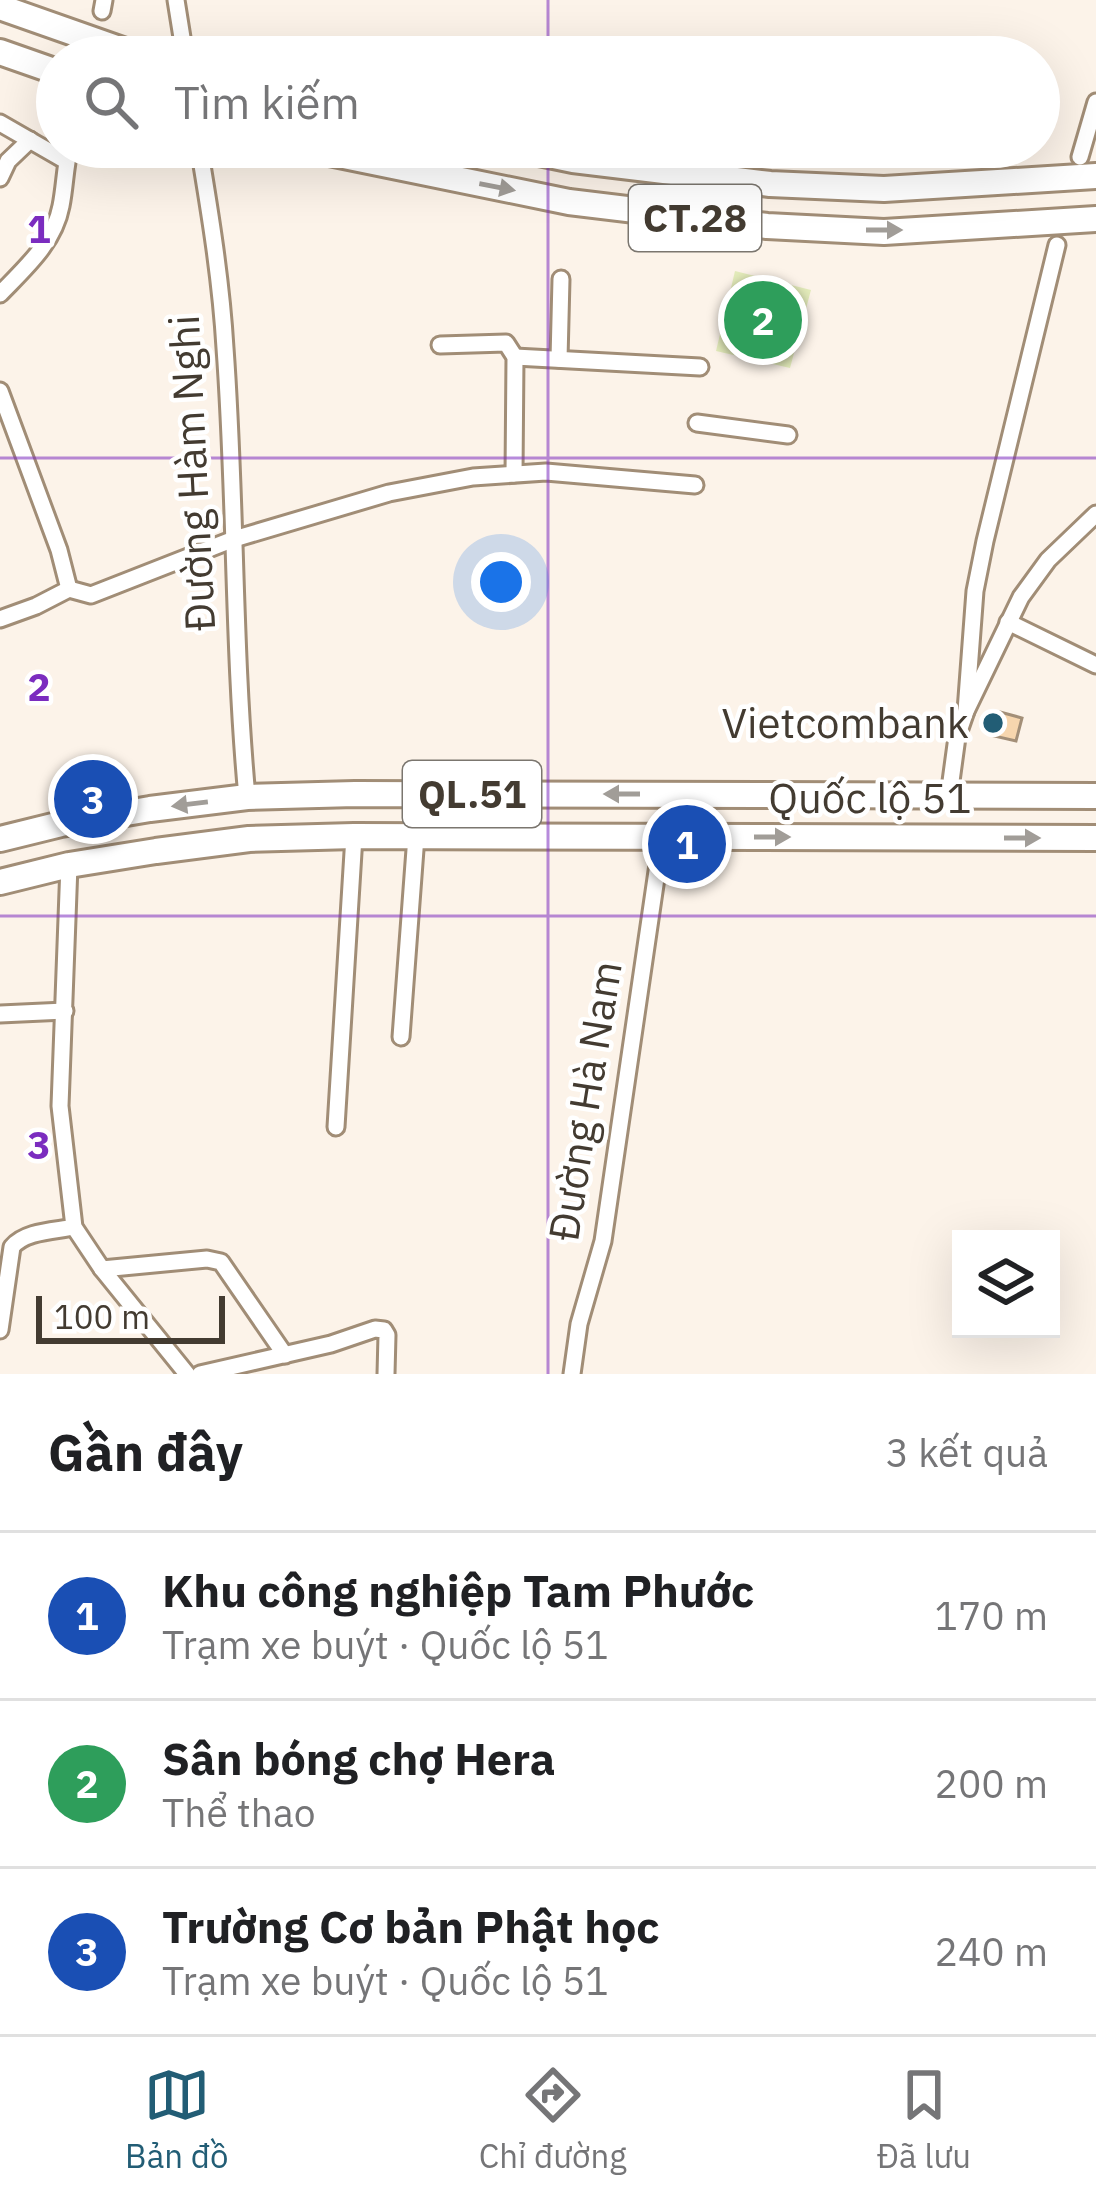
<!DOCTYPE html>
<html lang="vi">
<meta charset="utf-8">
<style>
:root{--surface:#fff;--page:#f6f6f6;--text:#202124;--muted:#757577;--line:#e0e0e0;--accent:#225d75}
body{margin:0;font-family:"IBM Plex Sans",sans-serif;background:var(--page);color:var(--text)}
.controls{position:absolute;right:36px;bottom:36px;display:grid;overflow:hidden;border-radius:0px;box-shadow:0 12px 48px #0002}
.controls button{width:108px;height:108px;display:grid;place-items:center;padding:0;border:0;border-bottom:3px solid var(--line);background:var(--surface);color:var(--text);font:60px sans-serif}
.scale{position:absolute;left:36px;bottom:30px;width:189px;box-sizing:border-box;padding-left:12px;border:6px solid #433b31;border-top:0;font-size:33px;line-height:42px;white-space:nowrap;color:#433b31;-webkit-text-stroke:9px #fff;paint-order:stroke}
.you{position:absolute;left:501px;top:582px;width:42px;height:42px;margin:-30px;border:9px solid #fff;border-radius:50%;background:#1a73e8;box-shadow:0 0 0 18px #1a73e833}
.badge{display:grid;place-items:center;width:78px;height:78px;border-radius:50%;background:var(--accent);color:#fff;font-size:39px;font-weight:700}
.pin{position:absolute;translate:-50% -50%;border:6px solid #fff;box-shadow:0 3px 12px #0006}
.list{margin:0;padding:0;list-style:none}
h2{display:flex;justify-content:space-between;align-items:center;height:156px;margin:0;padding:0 48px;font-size:51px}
h2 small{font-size:39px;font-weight:400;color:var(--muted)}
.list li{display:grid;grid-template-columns:78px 1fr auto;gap:36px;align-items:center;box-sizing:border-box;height:168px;padding:0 48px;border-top:3px solid var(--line)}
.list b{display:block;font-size:45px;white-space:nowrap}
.list p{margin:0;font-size:39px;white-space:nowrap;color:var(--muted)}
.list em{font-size:39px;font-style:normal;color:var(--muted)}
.icon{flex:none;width:66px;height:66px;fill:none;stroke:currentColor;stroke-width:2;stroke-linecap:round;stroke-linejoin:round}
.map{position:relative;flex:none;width:1096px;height:1374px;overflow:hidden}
.search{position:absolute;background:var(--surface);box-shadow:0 12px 48px #0002;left:36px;right:36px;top:36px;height:132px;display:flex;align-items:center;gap:30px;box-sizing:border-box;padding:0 42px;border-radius:66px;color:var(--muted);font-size:45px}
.sheet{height:660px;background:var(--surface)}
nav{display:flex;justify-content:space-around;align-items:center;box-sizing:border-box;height:168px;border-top:3px solid var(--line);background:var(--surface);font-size:33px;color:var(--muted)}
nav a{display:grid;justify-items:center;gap:6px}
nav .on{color:var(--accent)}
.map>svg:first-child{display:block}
</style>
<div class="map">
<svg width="1096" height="1374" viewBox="0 0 1096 1374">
<rect width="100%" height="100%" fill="#fcf3e9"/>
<path fill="#e3ebba" d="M735,271L811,290L790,368L716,351Z"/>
<path fill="#f7d6ae" stroke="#a38f78" stroke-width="3" d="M1000,712L1022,718L1016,741L994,736Z"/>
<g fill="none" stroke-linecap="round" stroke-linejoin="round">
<defs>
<g id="minor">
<path d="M176,0L184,50"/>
<path d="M102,11L104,0"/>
<path d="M0,123L66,161"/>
<path d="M199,147C210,213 221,280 225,348C236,497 233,648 247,797"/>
<path d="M1080,157L1096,102"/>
<path d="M0,178L8,161L30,140"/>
<path d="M0,294C25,268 54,243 61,206C65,186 65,166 70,147"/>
<path d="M440,345L506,343L515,357L514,474"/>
<path d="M515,357L700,367"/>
<path d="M559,359L561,279"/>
<path d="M0,391L59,550L69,589L36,606L0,619"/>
<path d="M697,423L788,435"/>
<path d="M69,589L91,595L234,539L389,493L473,477L546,472L695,485"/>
<path d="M1008,622L1096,665"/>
<path d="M966,711L975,591L985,541L1057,245"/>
<path d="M949,796L957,737L966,711L1021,597L1048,560L1096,514"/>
<path d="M69,865L60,1106L74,1227L102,1269L187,1374"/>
<path d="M0,1014L65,1011"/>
<path d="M401,1037L416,836"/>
<path d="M336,1127L354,836"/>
<path d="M102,1269L207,1259L221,1262L285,1355"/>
<path d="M0,1330L12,1247C25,1231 54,1231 74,1227"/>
<path d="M200,1374L331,1344L375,1329L384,1330L387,1335L386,1374"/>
<path d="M572,1374L579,1324L603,1241L662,837"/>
</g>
<g id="highway">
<path d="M0,7L142,57"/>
<path d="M0,52L57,72"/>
<path d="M300,147L569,202L767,226L884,232L1096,219"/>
<path d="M510,147L573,160L770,184L884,189L1096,176"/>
<path d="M0,839L61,824L150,809L247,797L355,794L1096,796"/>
<path d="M0,882L69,865L156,851L249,839L354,836L1096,838"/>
</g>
</defs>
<use href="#minor" stroke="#a18d76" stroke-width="21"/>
<use href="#highway" stroke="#a18d76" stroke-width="30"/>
<use href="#minor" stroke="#fff" stroke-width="15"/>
<use href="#highway" stroke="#fff" stroke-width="24"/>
</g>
<defs><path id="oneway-solid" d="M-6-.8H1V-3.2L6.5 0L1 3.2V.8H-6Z" transform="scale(3)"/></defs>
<g fill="#a19d98">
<use href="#oneway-solid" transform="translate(497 187) rotate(11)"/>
<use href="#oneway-solid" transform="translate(884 230)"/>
<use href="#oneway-solid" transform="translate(622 794) rotate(-180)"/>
<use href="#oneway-solid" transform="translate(190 804) rotate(173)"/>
<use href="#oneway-solid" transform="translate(772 837)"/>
<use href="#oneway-solid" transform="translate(1022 838)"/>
</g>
<path fill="none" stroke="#7b2cbf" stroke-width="3" stroke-opacity="0.55" d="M548,0V57M548,147V1374M0,458H1096M0,916H1096"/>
<circle fill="#225d75" stroke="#fff" stroke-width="4.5" cx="993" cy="723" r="12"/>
<g text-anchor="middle" stroke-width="9" stroke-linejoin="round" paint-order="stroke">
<g fill="#fff" stroke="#7b766f" stroke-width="3">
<rect x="629" y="185" width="132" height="66" rx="9"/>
<rect x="403" y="761" width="138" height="66" rx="9"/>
</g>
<g font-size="39" font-weight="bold" fill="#433b31">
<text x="695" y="232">CT.28</text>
<text x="472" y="808">QL.51</text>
</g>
<g font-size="42" fill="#433b31" stroke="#fff">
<text transform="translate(192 473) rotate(-93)" y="15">Đường Hàm Nghi</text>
<text x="870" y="813">Quốc lộ 51</text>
<text transform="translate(585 1101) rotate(-81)" y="15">Đường Hà Nam</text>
</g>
<g font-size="42" fill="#433b31" stroke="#fff" text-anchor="end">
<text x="969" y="738">Vietcombank</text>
</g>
</g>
<g font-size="39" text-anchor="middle" font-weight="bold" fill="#7b2cbf" stroke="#fff" stroke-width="9" stroke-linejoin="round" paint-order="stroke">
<text x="39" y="243">1</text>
<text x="39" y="701">2</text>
<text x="39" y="1159">3</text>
</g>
</svg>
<div class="controls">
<button><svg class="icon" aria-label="layers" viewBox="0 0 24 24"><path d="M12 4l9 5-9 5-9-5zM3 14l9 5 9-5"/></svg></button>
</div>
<div class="scale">100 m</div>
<div class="you"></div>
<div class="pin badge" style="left:687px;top:844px;background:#1a4fb4">1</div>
<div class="pin badge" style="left:763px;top:320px;background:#2e9e5b">2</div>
<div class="pin badge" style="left:93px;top:799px;background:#1a4fb4">3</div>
<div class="search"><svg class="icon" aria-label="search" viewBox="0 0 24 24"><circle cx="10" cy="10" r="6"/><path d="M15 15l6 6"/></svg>Tìm kiếm</div>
</div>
<section class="sheet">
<h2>Gần đây<small>3 kết quả</small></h2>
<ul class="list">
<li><span class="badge" style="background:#1a4fb4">1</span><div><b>Khu công nghiệp Tam Phước</b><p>Trạm xe buýt · Quốc lộ 51</p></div><em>170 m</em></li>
<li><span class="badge" style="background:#2e9e5b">2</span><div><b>Sân bóng chợ Hera</b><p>Thể thao</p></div><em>200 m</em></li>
<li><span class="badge" style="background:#1a4fb4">3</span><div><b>Trường Cơ bản Phật học</b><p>Trạm xe buýt · Quốc lộ 51</p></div><em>240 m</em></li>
</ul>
</section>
<nav>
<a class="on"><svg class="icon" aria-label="map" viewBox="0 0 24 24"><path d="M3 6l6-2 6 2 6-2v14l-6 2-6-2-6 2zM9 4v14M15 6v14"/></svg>Bản đồ</a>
<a><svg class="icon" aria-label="directions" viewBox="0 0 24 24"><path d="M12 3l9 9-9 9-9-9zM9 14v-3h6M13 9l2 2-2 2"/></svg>Chỉ đường</a>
<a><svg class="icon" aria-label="saved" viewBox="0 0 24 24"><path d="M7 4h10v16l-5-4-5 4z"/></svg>Đã lưu</a>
</nav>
